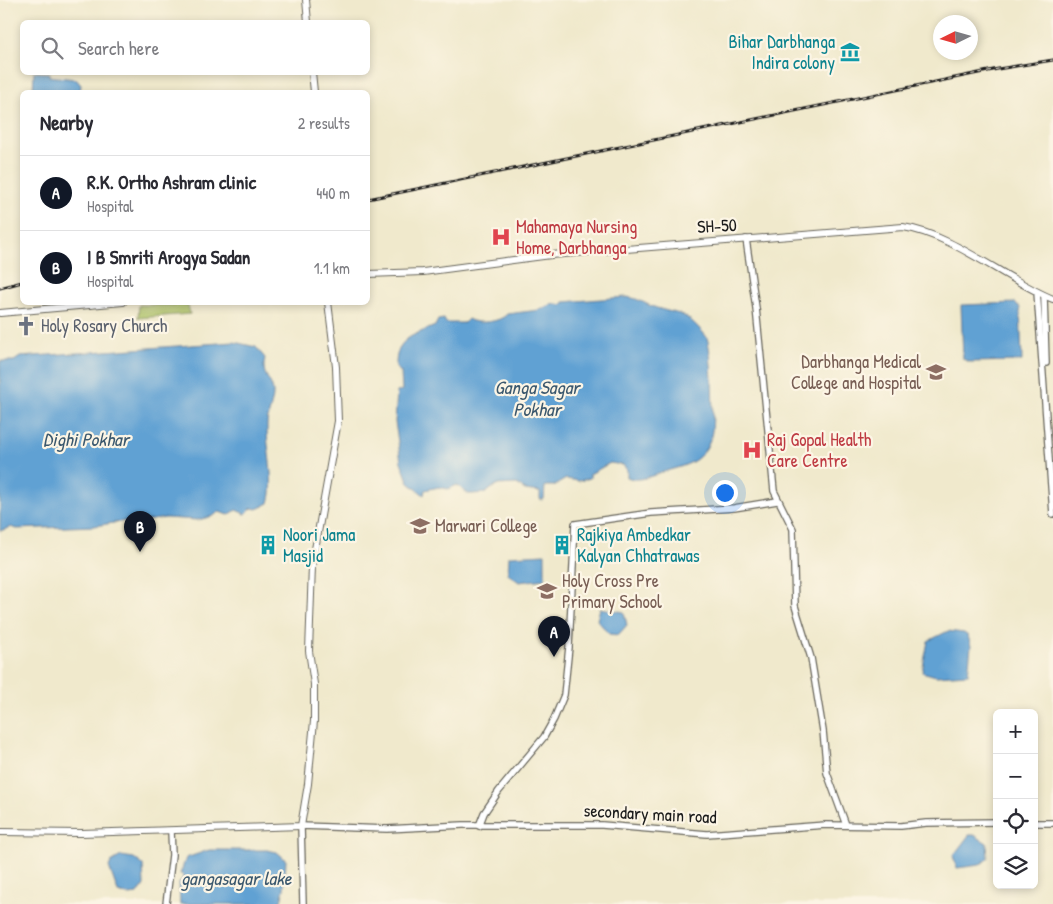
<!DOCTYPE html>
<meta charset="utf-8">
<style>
:root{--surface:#fff;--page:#f2f2f3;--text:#2b2b33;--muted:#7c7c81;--line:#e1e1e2;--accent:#111827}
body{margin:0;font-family:"Patrick Hand",sans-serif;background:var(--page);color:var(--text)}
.controls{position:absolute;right:15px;bottom:15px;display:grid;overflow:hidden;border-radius:8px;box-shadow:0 2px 8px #0003}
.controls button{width:45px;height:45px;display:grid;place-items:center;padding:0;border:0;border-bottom:1px solid var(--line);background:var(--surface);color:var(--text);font:25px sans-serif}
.compass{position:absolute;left:933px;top:15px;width:45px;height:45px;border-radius:50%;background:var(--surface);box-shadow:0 2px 8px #0003;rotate:265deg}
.you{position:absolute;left:724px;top:492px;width:18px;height:18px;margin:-12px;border:4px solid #fff;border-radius:50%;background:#1a73e8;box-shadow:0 0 0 8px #1a73e833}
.badge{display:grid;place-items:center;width:32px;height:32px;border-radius:50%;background:var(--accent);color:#fff;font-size:16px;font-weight:700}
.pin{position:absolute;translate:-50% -41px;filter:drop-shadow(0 1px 2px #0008)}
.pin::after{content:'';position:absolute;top:26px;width:18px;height:15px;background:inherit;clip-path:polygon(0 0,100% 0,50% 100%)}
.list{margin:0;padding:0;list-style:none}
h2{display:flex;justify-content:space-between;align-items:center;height:65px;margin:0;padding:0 20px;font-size:21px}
h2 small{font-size:16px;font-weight:400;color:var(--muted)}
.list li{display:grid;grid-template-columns:32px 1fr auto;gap:15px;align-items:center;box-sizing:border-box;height:75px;padding:0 20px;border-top:1px solid var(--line)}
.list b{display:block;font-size:19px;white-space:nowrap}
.list p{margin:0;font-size:16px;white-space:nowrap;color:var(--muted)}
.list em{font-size:16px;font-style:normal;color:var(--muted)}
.icon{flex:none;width:28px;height:28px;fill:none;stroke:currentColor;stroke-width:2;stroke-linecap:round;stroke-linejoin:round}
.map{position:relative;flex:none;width:1053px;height:904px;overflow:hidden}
.search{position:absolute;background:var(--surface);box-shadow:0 2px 8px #0003;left:20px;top:20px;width:350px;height:55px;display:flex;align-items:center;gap:12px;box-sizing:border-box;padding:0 18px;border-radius:8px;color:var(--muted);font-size:19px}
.panel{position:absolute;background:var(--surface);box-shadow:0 2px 8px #0003;left:20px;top:90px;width:350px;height:215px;border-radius:8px}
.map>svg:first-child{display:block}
</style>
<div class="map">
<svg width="1053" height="904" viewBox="0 0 1053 904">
<rect width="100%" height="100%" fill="#fcf5e5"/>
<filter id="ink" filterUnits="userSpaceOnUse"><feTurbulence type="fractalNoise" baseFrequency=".02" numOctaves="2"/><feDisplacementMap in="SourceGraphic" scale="10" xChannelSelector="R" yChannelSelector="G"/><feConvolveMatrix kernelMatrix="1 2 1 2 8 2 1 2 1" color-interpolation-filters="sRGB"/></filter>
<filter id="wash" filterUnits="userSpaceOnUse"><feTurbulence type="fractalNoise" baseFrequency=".0096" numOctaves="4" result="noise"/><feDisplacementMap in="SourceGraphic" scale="20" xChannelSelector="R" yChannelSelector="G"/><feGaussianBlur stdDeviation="1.12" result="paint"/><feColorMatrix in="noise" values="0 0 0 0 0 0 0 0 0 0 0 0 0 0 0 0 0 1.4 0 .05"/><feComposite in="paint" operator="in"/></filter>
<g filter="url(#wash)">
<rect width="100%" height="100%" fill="#f0e9cc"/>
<path fill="#abc065" stroke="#646e40" d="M139,305H188L190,314L138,318Z"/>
<g fill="#60a1d3" stroke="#3e5e78">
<path d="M34,72L49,73V76L76,79L81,85L80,92H33Z"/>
<path d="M626,297C637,298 642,302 651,306C682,317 682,308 706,336C712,343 714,418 712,431C711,440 706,451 699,457C690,466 671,469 660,473C649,477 637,482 627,477V470L623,465L610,463L590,474V478L579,481L566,479L554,486H545L544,499L542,500L540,499V492L525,490L517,484L496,485L486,493L472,494H468L457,485L448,489L439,487L425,490L424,495L409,483L401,462L395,422L397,392L402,390L401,372L396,368C395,338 412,336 435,326L438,320L444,319L446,323H464L468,319C477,325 501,322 507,314L539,310L553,304L562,305L564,302Z"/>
<path d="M1016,303L1020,308L1022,361L969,362L963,359L961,305Z"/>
<path d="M234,342L256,347L265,358C261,377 270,376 273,391C274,402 267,415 267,425C266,447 276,483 269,503L257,509L252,508L245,514L236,510L229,515L219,512L213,516L198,520L166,518L145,521L139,519L94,526L16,529L11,527L0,531V361H14L20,357Z"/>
<path d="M545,554V579L519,582L508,574L509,556Z"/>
<path d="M600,608L624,612L627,625L618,635L609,634L597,620Z"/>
<path d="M948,631L964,633L968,636L971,646L968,674L936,676L922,672L928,641Z"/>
<path d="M969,835H974L987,843L988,858L980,865L957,868L953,856Z"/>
<path d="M209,850H267L277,852L286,860L284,889L280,904H180L179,883L183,878V874H180L186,858Z"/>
<path d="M121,856L134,858L143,865L144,885L138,894L129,895L118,892L109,867L111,862Z"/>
</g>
</g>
<g filter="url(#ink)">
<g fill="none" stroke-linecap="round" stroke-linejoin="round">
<defs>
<g id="secondary">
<path d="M746,239L756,308L774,491L793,529L795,606L811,658L823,731L827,773L846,825"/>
<path d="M1037,292L1053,514"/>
<path d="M1044,296L1046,363"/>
<path d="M1034,823H1053"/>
<path d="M479,826L484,813L499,791L544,737L554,719L564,695L569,647L575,524L651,513L734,508L777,501"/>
<path d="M166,904L172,855L171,831"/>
<path d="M303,904L301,826L387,829L463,825H602L707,834L826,825L901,826L926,823L997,822"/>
</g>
<g id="primary">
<path d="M306,0L308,22"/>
<path d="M312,72L314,92"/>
<path d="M368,274L423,272L551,255L903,227C952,234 1006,280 1053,299"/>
<path d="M0,313L123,302"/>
<path d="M0,832L81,833L301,826L308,784L314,721V684L309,651L312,566L338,421L336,367L328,302"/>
</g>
</defs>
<use href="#secondary" stroke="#66645a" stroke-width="8"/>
<use href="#primary" stroke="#66645a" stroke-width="8"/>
<use href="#secondary" stroke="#fff" stroke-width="5.5"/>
<use href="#primary" stroke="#fff" stroke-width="6"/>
<defs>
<g id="rail">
<path d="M368,199L998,69L1053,60"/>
<path d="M0,288L22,282"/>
</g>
</defs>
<use href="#rail" stroke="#1c1c1c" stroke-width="3"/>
<use href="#rail" stroke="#fcf5e5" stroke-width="1" stroke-dasharray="4" stroke-linecap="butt"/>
</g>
</g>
<defs>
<symbol id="museum-bare" viewBox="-9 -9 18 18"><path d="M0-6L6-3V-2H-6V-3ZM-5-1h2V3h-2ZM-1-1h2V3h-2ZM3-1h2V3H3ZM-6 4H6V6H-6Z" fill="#0f9aa8" stroke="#fcf5e5" stroke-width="2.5" paint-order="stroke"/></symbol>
<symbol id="hospital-bare" viewBox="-9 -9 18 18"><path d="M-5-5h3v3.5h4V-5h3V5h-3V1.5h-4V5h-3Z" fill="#e0444e" stroke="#fcf5e5" stroke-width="2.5" paint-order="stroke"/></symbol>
<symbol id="church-bare" viewBox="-9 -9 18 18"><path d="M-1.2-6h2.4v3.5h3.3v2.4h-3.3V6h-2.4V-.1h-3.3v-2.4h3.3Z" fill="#6b7280" stroke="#fcf5e5" stroke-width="2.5" paint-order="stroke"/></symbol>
<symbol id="university-bare" viewBox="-9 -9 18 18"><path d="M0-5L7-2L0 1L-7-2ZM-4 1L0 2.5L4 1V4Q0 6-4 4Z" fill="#8d6e63" stroke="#fcf5e5" stroke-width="2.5" paint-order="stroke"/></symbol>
<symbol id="building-bare" viewBox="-9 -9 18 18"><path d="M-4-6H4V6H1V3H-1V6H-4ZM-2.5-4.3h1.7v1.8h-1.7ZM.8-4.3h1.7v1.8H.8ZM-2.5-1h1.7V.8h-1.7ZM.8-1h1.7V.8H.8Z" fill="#0f9aa8" stroke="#fcf5e5" stroke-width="2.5" paint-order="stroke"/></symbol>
<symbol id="school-bare" viewBox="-9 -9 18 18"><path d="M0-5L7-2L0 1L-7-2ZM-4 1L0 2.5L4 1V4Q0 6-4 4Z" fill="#8d6e63" stroke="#fcf5e5" stroke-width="2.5" paint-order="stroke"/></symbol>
</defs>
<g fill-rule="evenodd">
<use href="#museum-bare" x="836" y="38" width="28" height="28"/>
<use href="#hospital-bare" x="487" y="223" width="28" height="28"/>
<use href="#church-bare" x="12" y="312" width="28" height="28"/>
<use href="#university-bare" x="922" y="358" width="28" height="28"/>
<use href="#hospital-bare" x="738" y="436" width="28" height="28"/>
<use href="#university-bare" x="406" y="512" width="28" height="28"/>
<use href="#building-bare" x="254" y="531" width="28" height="28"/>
<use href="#building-bare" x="548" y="531" width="28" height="28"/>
<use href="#school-bare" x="533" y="577" width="28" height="28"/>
</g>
<g text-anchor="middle" stroke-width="4.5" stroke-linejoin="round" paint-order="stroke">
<g font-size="18" fill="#0d838f" stroke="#fcf5e5" text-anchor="start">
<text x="835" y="48" text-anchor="end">Bihar Darbhanga<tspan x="835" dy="21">Indira colony</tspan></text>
<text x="283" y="541">Noori Jama<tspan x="283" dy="21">Masjid</tspan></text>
<text x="577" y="541">Rajkiya Ambedkar<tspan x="577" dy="21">Kalyan Chhatrawas</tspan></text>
</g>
<g font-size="18" fill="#1c1c1c" stroke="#fcf5e5">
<text transform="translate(717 226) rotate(-3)" y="6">SH-50</text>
<text transform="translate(650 814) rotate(3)" y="6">secondary main road</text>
</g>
<g font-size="18" fill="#be3a42" stroke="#fcf5e5" text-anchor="start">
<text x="516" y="233">Mahamaya Nursing<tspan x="516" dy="21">Home, Darbhanga</tspan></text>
<text x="767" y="446">Raj Gopal Health<tspan x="767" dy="21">Care Centre</tspan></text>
</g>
<g font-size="18" fill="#5b616d" stroke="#fcf5e5" text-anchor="start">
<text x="41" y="332">Holy Rosary Church</text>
</g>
<g font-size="18" fill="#785e54" stroke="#fcf5e5" text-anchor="start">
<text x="921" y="368" text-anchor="end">Darbhanga Medical<tspan x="921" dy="21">College and Hospital</tspan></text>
<text x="435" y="532">Marwari College</text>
<text x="562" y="587">Holy Cross Pre<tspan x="562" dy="21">Primary School</tspan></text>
</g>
<g font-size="19" font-style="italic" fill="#3b586e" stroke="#fcf5e5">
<text x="537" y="394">Ganga Sagar<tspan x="537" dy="22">Pokhar</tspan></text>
<text x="86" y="446">Dighi Pokhar</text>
<text x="236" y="885">gangasagar lake</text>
</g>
</g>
</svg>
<div class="controls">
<button>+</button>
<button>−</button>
<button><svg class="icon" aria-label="locate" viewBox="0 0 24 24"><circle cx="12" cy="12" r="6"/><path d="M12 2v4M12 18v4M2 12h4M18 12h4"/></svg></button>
<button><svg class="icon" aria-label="layers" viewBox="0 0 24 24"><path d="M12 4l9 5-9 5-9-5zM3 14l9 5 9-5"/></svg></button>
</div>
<svg class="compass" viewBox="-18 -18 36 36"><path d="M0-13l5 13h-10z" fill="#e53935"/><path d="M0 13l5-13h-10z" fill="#7c7c81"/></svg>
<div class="you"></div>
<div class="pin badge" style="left:554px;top:657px">A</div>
<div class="pin badge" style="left:140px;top:552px">B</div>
<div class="search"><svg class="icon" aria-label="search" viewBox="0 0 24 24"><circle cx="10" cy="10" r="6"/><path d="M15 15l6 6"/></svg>Search here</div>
<section class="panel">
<h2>Nearby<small>2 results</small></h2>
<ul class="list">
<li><span class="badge">A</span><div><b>R.K. Ortho Ashram clinic</b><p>Hospital</p></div><em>440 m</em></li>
<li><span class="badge">B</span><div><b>I B Smriti Arogya Sadan</b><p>Hospital</p></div><em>1.1 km</em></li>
</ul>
</section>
</div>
